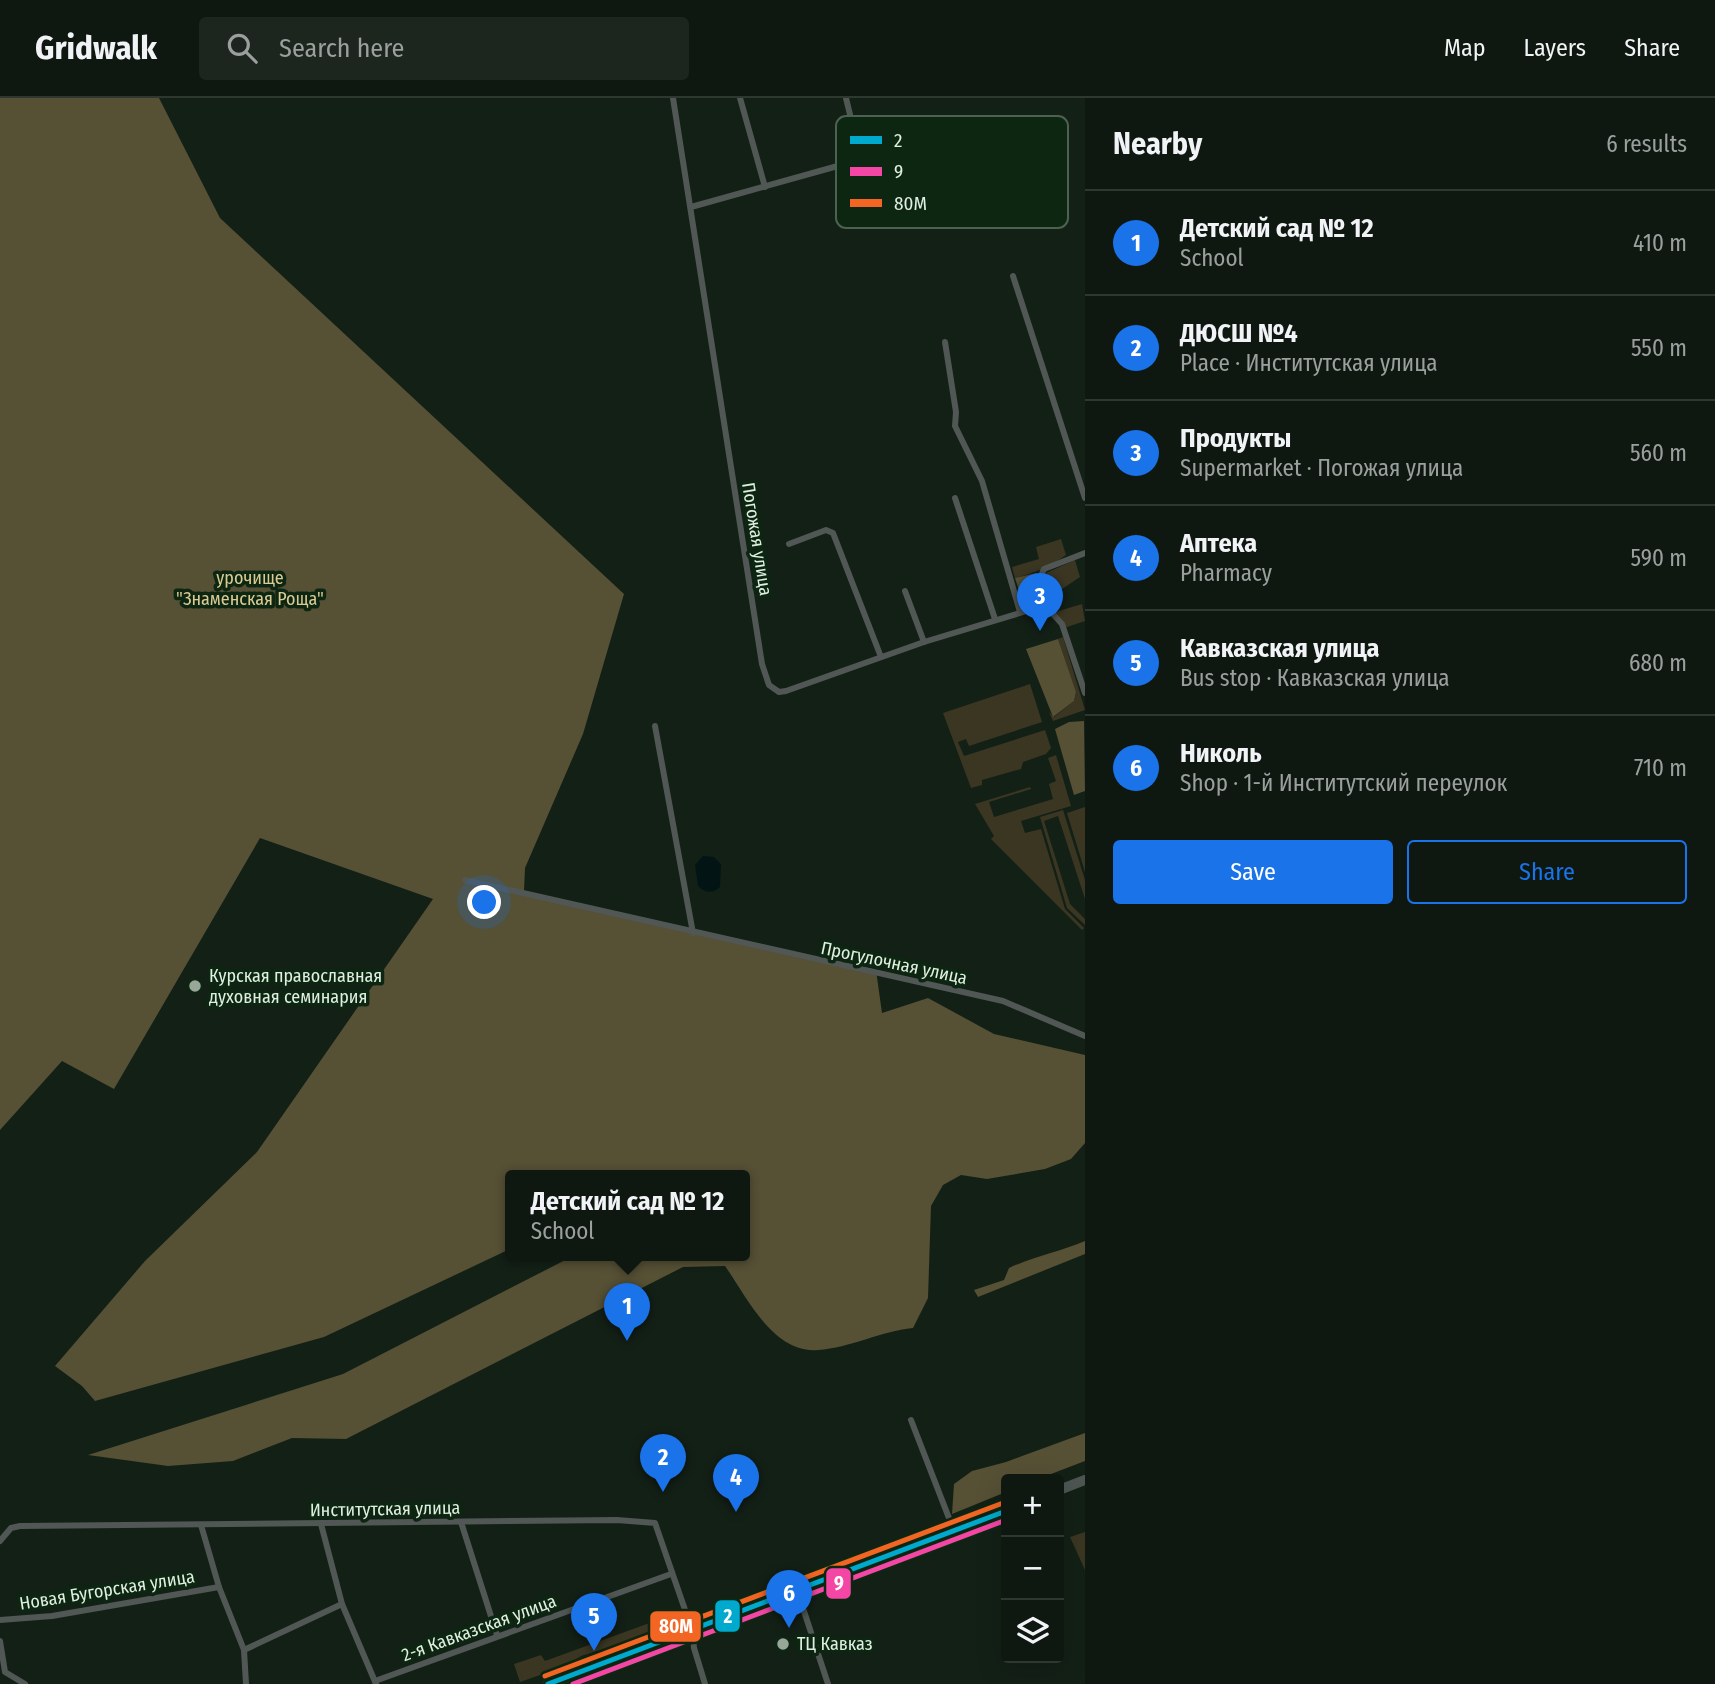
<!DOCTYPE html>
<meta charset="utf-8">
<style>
:root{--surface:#0e1810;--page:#1c251e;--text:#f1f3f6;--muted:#9ba09f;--line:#2e3730;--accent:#1a73e8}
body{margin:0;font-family:"Fira Sans Condensed",sans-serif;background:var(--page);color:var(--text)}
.controls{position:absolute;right:21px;bottom:21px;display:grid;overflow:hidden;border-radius:7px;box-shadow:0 7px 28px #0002}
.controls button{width:63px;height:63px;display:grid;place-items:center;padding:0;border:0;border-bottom:2px solid var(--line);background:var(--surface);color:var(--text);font:35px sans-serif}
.you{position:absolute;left:485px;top:805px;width:24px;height:24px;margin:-18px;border:5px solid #fff;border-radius:50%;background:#1a73e8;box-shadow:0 0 0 10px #1a73e833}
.badge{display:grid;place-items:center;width:46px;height:46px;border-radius:50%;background:var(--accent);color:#fff;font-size:23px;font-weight:700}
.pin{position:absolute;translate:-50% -58px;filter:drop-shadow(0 2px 4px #0008)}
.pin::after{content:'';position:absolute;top:37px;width:24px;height:21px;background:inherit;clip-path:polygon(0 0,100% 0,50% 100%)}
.popup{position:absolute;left:505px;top:1072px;width:245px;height:91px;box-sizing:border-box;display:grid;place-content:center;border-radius:7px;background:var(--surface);filter:drop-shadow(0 2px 5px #0005);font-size:23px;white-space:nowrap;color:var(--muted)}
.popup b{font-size:26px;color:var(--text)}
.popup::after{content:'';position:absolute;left:50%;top:100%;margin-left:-14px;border:14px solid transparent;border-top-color:var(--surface)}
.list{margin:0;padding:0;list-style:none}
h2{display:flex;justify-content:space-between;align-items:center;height:91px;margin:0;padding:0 28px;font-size:30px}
h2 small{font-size:23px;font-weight:400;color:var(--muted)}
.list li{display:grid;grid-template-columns:46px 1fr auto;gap:21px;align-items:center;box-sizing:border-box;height:105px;padding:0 28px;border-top:2px solid var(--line)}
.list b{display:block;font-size:26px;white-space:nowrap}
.list p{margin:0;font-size:23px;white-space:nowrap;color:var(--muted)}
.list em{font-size:23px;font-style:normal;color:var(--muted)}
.actions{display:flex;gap:14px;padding:21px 28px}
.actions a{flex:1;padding:16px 0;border:2px solid var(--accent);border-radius:7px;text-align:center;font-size:24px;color:var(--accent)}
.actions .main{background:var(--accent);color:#fff}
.icon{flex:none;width:38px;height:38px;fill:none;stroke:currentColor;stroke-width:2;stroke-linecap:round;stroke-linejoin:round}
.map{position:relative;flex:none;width:1085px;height:1586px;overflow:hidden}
header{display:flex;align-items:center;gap:42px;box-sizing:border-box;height:98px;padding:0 35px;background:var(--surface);border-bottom:2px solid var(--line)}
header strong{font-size:33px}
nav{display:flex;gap:38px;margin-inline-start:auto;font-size:24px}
.search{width:490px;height:63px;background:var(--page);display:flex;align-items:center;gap:18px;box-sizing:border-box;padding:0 24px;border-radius:7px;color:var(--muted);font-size:26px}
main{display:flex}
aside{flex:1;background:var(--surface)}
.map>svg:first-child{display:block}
</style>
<header>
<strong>Gridwalk</strong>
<div class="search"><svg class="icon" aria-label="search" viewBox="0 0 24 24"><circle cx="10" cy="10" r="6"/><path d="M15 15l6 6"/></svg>Search here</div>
<nav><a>Map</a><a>Layers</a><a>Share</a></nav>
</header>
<main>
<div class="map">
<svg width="1085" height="1586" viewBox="0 0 1085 1586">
<rect width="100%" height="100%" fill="#132016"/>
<g fill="#3b3622">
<path d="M1061,441L1066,457C1051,468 1033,476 1015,480L1012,469L1039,461L1036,449Z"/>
<path d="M1075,462L1080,479L1059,493L1057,510L1052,512L1046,475Z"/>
<path d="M1082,506L1085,523L1064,530L1052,515Z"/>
<path d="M1063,539L1085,612L1053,623L1049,614L1054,619L1074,603L1076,595L1058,541Z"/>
<path d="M1030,586L1042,624L969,648L966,641L958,644L964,658L1045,632L1051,650L1046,656L1023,664L1021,671L982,682V687L971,690L943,615Z"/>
<path d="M1056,657L1071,708L1021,723L1025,735L1041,731L1065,811L1084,830L1082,832L991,741L994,738L975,706L1030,689L1031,691L989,704L994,719L1053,701L1049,686L1056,683L1048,660Z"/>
<path d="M1085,709V774L1067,715Z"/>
<path d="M1063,712L1085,782V801L1058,718L1044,723L1070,806L1085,821V827L1067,810L1040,719Z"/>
<path d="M1085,1434V1472L1070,1439Z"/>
<path d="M677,1515H681L683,1526L581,1558L566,1568L520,1584L514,1566L541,1557L545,1563Z"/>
</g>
<g fill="#565035">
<path d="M0,0H159L220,120L624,496L583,636L525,770L524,793L876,872L882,915L928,900L994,936L1085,957V1045L1071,1061L1045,1071L987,1081L961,1077L943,1087L931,1108L928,1200L913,1230C881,1233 850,1250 818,1252C773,1256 747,1199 725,1168L683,1169L346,1341L292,1340L233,1363L168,1368L88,1357L343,1276L575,1157H744V1077H510V1151L324,1239L95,1303L82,1288L55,1268L145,1163L257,1054L433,801L260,740L114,991L62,963L0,1032Z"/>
<path d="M1037,475L1033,484L1037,500L1024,507L1015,480Z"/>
<path d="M1058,541L1076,594L1074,603L1053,619L1026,551Z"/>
<path d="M1084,623L1085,693L1074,697L1055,631L1069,624Z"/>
<path d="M1085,1143V1156L978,1199L974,1192L1004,1182L1009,1170C1035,1158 1059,1154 1085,1143Z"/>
<path d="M1085,1335V1363L1038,1381H1006V1394L952,1416L954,1386L972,1373L1006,1364Z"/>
</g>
<path fill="#031415" d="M703,758L714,759L721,766L720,789C713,796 705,795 698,788L695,767Z"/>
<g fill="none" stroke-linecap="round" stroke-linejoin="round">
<g stroke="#505754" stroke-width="6">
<path d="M673,0L762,566L769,587L779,594L786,593L924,544L1033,511L1052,515L1062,526L1085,595"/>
<path d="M740,0L765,89"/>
<path d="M691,109L852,64L859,54L846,0"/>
<path d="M1013,178L1085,400"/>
<path d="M945,244L956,314L955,328L982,383L1020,514"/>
<path d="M955,400L995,521"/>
<path d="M789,446L826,432L833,435L881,559"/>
<path d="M905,493L924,544"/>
<path d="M1033,511C1043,499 1036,485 1044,471L1085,455"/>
<path d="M655,628L693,835"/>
<path d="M465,782L1003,903L1085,938"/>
<path d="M911,1322L954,1433"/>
<path d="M461,1424L497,1537"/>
<path d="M321,1426L342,1506L376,1586"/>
<path d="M201,1427L219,1489L244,1552L246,1586"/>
<path d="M0,1443L11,1430L20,1428L617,1422L655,1425L692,1532L694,1550L705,1586"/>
<path d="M797,1492L828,1586"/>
<path d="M0,1522L52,1518L219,1489"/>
<path d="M0,1543L5,1574L25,1586"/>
<path d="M244,1552L342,1506"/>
<path d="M375,1583L671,1476"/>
</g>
<g stroke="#4d5652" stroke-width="10">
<path d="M1059,1392L1085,1382"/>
<path d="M548,1586L1006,1413"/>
</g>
<defs>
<path id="bus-1" d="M548,1586L1006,1413"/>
<path id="bus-2" d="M573,1586L1006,1422"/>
<path id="bus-3" d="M545,1578L1003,1405"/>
</defs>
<use href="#bus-1" stroke="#0d2612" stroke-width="10"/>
<use href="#bus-2" stroke="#0d2612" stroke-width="10"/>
<use href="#bus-3" stroke="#0d2612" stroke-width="10"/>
<use href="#bus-1" stroke="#00a9ce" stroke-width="5"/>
<use href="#bus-2" stroke="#f346a5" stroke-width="5"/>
<use href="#bus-3" stroke="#f26522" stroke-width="5"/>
</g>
<g fill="#98a79a" stroke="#0d2612" stroke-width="2.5">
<circle cx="195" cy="888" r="7"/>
<circle cx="783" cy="1546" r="7"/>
</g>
<g text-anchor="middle" stroke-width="7" stroke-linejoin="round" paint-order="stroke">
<g font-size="18" fill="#e0efe1" stroke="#0d2612">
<text transform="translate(757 441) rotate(81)" y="6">Погожая улица</text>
<text transform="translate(894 865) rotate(12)" y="6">Прогулочная улица</text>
<text transform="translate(385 1411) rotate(-1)" y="6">Институтская улица</text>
<text transform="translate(107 1492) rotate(-9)" y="6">Новая Бугорская улица</text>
<text transform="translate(479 1530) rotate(-20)" y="6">2-я Кавказская улица</text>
</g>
<g font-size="18" fill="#dbcb93" stroke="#0d2612">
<text x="250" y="486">урочище<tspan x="250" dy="21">"Знаменская Роща"</tspan></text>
</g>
<g font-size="18" fill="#e0efe1" stroke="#0d2612" text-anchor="start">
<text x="209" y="884">Курская православная<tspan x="209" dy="21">духовная семинария</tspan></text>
<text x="797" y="1552">ТЦ Кавказ</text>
</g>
</g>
<rect x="836" y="18" width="232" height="112" rx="10" fill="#0d2612" stroke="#4c6250" stroke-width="2"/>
<rect x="850" y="38" width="32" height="8" fill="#00a9ce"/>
<rect x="850" y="69" width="32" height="9" fill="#f346a5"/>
<rect x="850" y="101" width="32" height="8" fill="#f26522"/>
<g font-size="19" fill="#e0efe1">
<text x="894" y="49">2</text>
<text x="894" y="80">9</text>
<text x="894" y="112">80М</text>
</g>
<g stroke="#0d2612" stroke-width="2.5">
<rect x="825" y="1469" width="27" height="33" rx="7" fill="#f346a5"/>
<rect x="714" y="1501" width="27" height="34" rx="7" fill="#00a9ce"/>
<rect x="649" y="1512" width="53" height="33" rx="7" fill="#f26522"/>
</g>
<g font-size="19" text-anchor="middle" font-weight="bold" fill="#fff">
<text x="839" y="1492">9</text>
<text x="728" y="1525">2</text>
<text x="676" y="1535">80М</text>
</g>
</svg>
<div class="controls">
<button>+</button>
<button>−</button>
<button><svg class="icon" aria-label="layers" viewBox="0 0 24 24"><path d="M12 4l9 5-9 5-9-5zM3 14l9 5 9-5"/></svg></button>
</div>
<div class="you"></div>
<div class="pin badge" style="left:627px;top:1243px">1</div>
<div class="popup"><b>Детский сад № 12</b>School</div>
<div class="pin badge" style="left:663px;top:1394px">2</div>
<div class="pin badge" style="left:1040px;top:533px">3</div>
<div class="pin badge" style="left:736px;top:1414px">4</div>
<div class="pin badge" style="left:594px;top:1553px">5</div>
<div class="pin badge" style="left:789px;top:1530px">6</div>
</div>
<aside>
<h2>Nearby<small>6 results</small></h2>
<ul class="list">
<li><span class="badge">1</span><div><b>Детский сад № 12</b><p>School</p></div><em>410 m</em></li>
<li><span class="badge">2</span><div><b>ДЮСШ №4</b><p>Place · Институтская улица</p></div><em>550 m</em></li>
<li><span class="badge">3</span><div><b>Продукты</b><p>Supermarket · Погожая улица</p></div><em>560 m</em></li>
<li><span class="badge">4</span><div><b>Аптека</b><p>Pharmacy</p></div><em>590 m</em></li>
<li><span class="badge">5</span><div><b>Кавказская улица</b><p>Bus stop · Кавказская улица</p></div><em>680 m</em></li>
<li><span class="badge">6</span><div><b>Николь</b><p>Shop · 1-й Институтский переулок</p></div><em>710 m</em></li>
</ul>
<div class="actions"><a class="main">Save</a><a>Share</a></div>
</aside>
</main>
